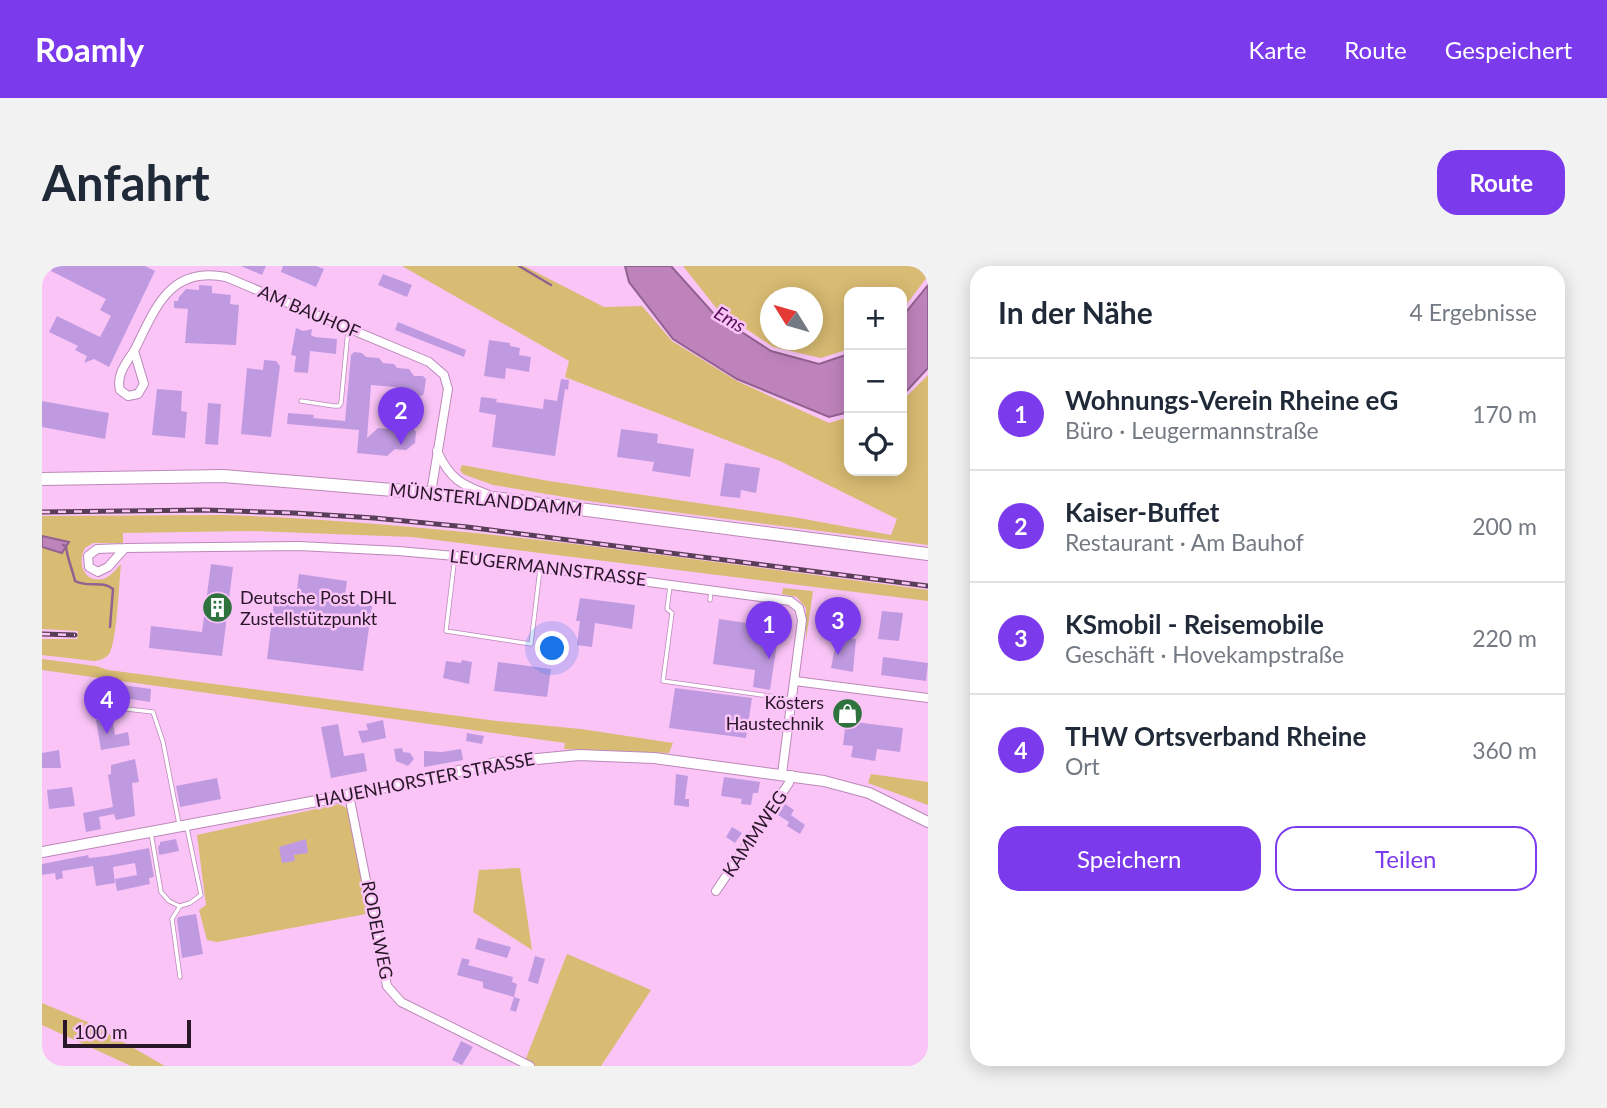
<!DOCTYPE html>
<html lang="de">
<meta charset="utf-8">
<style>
:root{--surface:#fff;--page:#f2f2f3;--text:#1f2937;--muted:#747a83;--line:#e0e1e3;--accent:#7c3aed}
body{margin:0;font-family:Lato,sans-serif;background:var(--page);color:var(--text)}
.controls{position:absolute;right:21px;top:21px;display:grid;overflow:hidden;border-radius:14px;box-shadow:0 4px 18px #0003}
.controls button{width:63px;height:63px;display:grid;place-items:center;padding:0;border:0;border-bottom:2px solid var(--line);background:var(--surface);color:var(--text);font:35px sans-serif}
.compass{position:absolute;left:718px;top:21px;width:63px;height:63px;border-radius:50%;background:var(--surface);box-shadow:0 4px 18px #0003;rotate:307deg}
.scale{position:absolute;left:21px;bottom:18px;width:128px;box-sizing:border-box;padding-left:7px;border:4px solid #291628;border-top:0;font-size:19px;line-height:24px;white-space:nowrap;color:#291628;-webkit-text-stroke:5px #fac4f7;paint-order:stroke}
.you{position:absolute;left:511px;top:383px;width:24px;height:24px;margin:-18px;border:5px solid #fff;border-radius:50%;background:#1a73e8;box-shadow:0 0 0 10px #1a73e833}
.badge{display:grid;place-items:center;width:46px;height:46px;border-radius:50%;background:var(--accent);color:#fff;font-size:23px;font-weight:700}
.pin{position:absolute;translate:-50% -58px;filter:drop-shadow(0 2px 4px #0008)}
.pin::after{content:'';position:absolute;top:37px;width:24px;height:21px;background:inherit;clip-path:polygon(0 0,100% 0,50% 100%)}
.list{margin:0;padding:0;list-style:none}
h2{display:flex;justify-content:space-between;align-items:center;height:91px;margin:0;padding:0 28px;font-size:30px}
h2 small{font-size:23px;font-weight:400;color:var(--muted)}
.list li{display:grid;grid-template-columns:46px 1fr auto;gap:21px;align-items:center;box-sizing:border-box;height:112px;padding:0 28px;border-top:2px solid var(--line)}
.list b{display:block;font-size:26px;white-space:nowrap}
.list p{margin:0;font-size:23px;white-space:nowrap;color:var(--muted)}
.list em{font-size:23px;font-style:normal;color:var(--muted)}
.actions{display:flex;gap:14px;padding:21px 28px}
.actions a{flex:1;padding:16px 0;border:2px solid var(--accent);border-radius:21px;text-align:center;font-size:24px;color:var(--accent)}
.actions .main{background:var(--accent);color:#fff}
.icon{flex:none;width:38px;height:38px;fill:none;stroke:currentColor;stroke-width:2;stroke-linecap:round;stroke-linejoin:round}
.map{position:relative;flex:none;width:886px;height:800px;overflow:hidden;border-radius:21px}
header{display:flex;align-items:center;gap:42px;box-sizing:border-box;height:98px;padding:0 35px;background:var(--accent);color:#fff}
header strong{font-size:33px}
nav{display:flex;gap:38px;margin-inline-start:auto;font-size:24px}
.intro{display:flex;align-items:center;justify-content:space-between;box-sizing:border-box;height:168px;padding:0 42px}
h1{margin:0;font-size:49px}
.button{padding:18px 32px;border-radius:21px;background:var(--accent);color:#fff;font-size:24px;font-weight:700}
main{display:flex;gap:42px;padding:0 42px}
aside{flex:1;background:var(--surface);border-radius:21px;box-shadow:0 4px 18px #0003}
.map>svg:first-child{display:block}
</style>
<header>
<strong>Roamly</strong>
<nav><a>Karte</a><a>Route</a><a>Gespeichert</a></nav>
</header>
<div class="intro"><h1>Anfahrt</h1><a class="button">Route</a></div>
<main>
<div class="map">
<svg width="886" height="800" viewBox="0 0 886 800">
<rect width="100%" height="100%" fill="#fac4f7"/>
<g fill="#d9bc73" fill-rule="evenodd">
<path d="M360,0H482L562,41L600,40L630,75L695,115L787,157L807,151V205H860V135L886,109V279L546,235L451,219L421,208L418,204L420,199L507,215L757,252L849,269L855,253L738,195L523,111L527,95Z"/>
<path d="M641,0H886V10L860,44V26H807V83L779,92L731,81L675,43ZM729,32H771V74H729Z"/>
<path d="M180,249C417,257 651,294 886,324V335L370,271L209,265L81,267V277H51L43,282C35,296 41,317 61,313C68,311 74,303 79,298C77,316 75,376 67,388C63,393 58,394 52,395L0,389V373H35L36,365L0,363V250Z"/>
<path d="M741,322L771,325L764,374V342L755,331L740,328Z"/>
<path d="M0,393L54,400L66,404L455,455L539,463L631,477L627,487L522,483L523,477L0,404Z"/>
<path d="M829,508L886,516V539L826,517Z"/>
<path d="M297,538L307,543C311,561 309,578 317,593L326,643L324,648L175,676L165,674L157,644L164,639L155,569Z"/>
<path d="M478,602L490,684L431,646L437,604Z"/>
<path d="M525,688L609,724L559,800H492L483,795Z"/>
<path d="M0,737L48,757L123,800H89L0,759Z"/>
</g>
<g fill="#bf83bc" stroke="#926290" stroke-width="2">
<path d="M583,0H629L672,48L729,85L777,98L807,88V146L787,151L695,113L631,73L587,16Z"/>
<path d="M886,19V102L860,130V51Z"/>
<path d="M0,270L27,276L20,287L0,281Z"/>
</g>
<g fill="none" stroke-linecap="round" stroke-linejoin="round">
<g stroke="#926290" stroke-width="2.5">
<path d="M477,0L509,19"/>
<path d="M21,279L24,280C25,292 30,302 33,315C45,322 61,314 71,323L68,361"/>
</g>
</g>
<g fill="#c09ae1">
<path d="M11,0H103L113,5L67,101L52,93L42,97L45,90L33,84L36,80L7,66L15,50L58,71L69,50L58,44L64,33L9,5Z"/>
<path d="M199,0H224L220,9Z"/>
<path d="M241,0H274L282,3L274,21L239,6Z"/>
<path d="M341,8L370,19L365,31L336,19Z"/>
<path d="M157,19L170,20V27L189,29L188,38L197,39L194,79L143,77L146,43L132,42V35H136L137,31L144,23L157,24Z"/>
<path d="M356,56L424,84L422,91L353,64Z"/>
<path d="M254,62L261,65L270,63L269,69L273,71L295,73L294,88L268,85L266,107L252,106L254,90L249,89Z"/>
<path d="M447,74L468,77V80L478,82L477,89L489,91L487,106L464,102L463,113L442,110Z"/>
<path d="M312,86L320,87L324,91L337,92L341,97L352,98L355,102L367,103L372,110H381L384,113L382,127L380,130L369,129L363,122L329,119L325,172L336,162L347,163L356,156L367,157L374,166L373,177L364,184L353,183L345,190L315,187L317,164L245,158L246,147L272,149L271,152L303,155L309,89Z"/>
<path d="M222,94L234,95L238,100L229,171L199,168L205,102L221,104Z"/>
<path d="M519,113L527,114L526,124L523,123L513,190L450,181L454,149L437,146L439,131L455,133L454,136L501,143L502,133L515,135Z"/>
<path d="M115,123L140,125L139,145L145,146L143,172L110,169Z"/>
<path d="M0,135L67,147L63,173L0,161Z"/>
<path d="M166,137L179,138L176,179L163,178Z"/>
<path d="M579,163L616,168L615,177L652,183L648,211L610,205L612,196L575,191Z"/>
<path d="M683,197L718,202L714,227L699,224L698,232L678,230Z"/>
<path d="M169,298L191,301L180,390L107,382L109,360L160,366Z"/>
<path d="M257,308L305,315L302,336L330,340L321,405L225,393L233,329L254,332Z"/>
<path d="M538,332L593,339L590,363L553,357L550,381L535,379L538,355H534Z"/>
<path d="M722,342L740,344L728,424L711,421L713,404L671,398L677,353L719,359Z"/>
<path d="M840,345L861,347L857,375L836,373Z"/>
<path d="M795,370L814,373L811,406L789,402Z"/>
<path d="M841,391L886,397L884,415L839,409Z"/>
<path d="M420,394L430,396L427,418L401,412L404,395L419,397Z"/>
<path d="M456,396L509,403L505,431L452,425Z"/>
<path d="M51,415L109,423L108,436L49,427Z"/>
<path d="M633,422L710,432L704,472L627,462Z"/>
<path d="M796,439L815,442L813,456L861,462L858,486L835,483L833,495L809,491L811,480L801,479L804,454L794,453Z"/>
<path d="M70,451L73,469L86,466L88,479L59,484L54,454Z"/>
<path d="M341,454L344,472L320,477L316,465L326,464L324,458Z"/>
<path d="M296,458L302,490L322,487L325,505L289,512L279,461Z"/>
<path d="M425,467L442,470L440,478L424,475Z"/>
<path d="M360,482L361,486L368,487L372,493L366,500L354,495L352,483Z"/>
<path d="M419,483L421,494L382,501V485L400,486Z"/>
<path d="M17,484L19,502H0V487Z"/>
<path d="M93,493L97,516L90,517L93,550L74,554L72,548L57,551L59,563L44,566L41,547L71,541L66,509L69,508V499Z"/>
<path d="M634,508L646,510L643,533H647V541L632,539Z"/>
<path d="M682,511L718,516L716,527H711L709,539L699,538L700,533L679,530Z"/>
<path d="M175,512L179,533L138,541L134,520Z"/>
<path d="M30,521L33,540L7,543L5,524Z"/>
<path d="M743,538L752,544L749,549L763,559L758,568L745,560L747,556L736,549Z"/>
<path d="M690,561L700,567L693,577L684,571Z"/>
<path d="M134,573L137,585L117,589L116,580L118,579V576Z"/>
<path d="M264,573L266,587L252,589L253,595L240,597L237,581Z"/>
<path d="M107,582L112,611L107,612L108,618L75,625L73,613L95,609L93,597L71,601L73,617L54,620L51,600L20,605L21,612L14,614L13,607L0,609V598L46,589L47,592L65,590Z"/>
<path d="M154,648L161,688L140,692L135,654L136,651Z"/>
<path d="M436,672L469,681L465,692L433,683Z"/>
<path d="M493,690L503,693L496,718L486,715Z"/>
<path d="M420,692L428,694L426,699L471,711L470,716L475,718L472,731L441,722V716L415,709Z"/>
<path d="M472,731L478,733L474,746L468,744Z"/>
<path d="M419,775L431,781L420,799L410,794Z"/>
</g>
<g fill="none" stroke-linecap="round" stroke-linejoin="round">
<defs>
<g id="lane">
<path d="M259,135L292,140H297L299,137L306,64"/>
<path d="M413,290L404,365L489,378L498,303"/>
<path d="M628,320L625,343L630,347L621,415L749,433"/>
<path d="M668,334L669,325"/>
<path d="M50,439L111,446L121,476L137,558"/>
<path d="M109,567L119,626L127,635L137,640"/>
<path d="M138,711L130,653L138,640L148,637L159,629L145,562"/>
</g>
<g id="street">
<path d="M92,85C84,97 74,109 78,124L86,130L96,128L102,118L92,85C113,44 126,0 184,11L387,96L402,109L406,123L389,227"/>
<path d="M395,185C408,213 419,219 447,229"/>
<path d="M83,282L66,301L56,306L47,301L46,290L55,283L83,282L257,280L356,285L413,290L748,335L757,342L760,354L740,508"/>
<path d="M753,415L886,432"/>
<path d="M307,529L345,720L359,736L488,800"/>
<path d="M674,625L747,517L749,509"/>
</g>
<path id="secondary" d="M0,586L307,529L454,497L537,489L612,492L782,515L827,527L886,556"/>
<path id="primary" d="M0,213L181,210L460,233L886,288"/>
</defs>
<use href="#lane" stroke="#bb88b8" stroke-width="5"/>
<use href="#street" stroke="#bb88b8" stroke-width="10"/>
<use href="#secondary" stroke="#bb88b8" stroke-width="12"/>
<use href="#primary" stroke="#bb88b8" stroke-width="14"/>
<use href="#lane" stroke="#fff" stroke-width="3.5"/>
<use href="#street" stroke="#fff" stroke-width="8"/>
<use href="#secondary" stroke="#fff" stroke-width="10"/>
<use href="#primary" stroke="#fff" stroke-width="12"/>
<defs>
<g id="rail">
<path d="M0,246L163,244L252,247L332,252L425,261L886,320"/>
<path d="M0,368L33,369"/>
</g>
</defs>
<use href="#rail" stroke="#593e58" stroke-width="5"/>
<use href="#rail" stroke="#fac4f7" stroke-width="2.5" stroke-dasharray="8" stroke-linecap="butt"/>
</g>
<defs>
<symbol id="building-disc" viewBox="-11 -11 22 22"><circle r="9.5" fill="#2e723e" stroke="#fac4f7"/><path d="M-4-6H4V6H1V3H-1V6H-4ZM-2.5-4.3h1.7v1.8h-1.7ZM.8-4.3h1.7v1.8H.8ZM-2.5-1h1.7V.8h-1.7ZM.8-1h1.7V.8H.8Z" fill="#fff"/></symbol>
<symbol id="shop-disc" viewBox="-11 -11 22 22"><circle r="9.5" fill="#2e723e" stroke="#fac4f7"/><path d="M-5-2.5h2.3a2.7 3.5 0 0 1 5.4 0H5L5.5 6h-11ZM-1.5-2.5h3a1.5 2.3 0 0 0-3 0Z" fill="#fff"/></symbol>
</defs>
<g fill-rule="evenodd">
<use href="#building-disc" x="158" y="324" width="35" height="35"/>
<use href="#shop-disc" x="788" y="430" width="35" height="35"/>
</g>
<g text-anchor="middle" stroke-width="5" stroke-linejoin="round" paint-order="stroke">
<g font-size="18" fill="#291628" stroke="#fac4f7">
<text transform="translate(267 46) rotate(23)" y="6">AM BAUHOF</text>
<text transform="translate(444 234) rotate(6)" y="6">MÜNSTERLANDDAMM</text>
<text transform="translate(506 302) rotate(7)" y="6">LEUGERMANNSTRASSE</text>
<text transform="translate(383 514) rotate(-11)" y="6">HAUENHORSTER STRASSE</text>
<text transform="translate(713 568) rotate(-56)" y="6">KAMMWEG</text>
<text transform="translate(335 664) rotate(79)" y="6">RODELWEG</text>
</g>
<g font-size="18" fill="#291628" stroke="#fac4f7" text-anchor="start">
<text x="198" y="338">Deutsche Post DHL<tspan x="198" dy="21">Zustellstützpunkt</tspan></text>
<text x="782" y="443" text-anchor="end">Kösters<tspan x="782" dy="21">Haustechnik</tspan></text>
</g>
<g font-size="19" font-style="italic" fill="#590e58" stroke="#fac4f7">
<text transform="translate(688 53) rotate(31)" y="7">Ems</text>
</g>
</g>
</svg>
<div class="controls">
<button>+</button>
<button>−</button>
<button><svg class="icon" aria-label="locate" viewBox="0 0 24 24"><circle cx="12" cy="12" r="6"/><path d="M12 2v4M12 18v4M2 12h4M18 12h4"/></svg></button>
</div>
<svg class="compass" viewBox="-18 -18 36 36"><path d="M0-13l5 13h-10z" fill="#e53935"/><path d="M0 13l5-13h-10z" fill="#747a83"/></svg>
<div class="scale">100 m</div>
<div class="you"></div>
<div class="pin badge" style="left:727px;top:393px">1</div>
<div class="pin badge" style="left:359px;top:179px">2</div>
<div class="pin badge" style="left:796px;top:389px">3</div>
<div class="pin badge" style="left:65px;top:468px">4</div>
</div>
<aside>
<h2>In der Nähe<small>4 Ergebnisse</small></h2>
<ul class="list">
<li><span class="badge">1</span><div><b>Wohnungs-Verein Rheine eG</b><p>Büro · Leugermannstraße</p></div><em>170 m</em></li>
<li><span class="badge">2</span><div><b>Kaiser-Buffet</b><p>Restaurant · Am Bauhof</p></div><em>200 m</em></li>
<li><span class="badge">3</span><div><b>KSmobil - Reisemobile</b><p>Geschäft · Hovekampstraße</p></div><em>220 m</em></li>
<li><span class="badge">4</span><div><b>THW Ortsverband Rheine</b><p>Ort</p></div><em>360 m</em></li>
</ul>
<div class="actions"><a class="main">Speichern</a><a>Teilen</a></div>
</aside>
</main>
